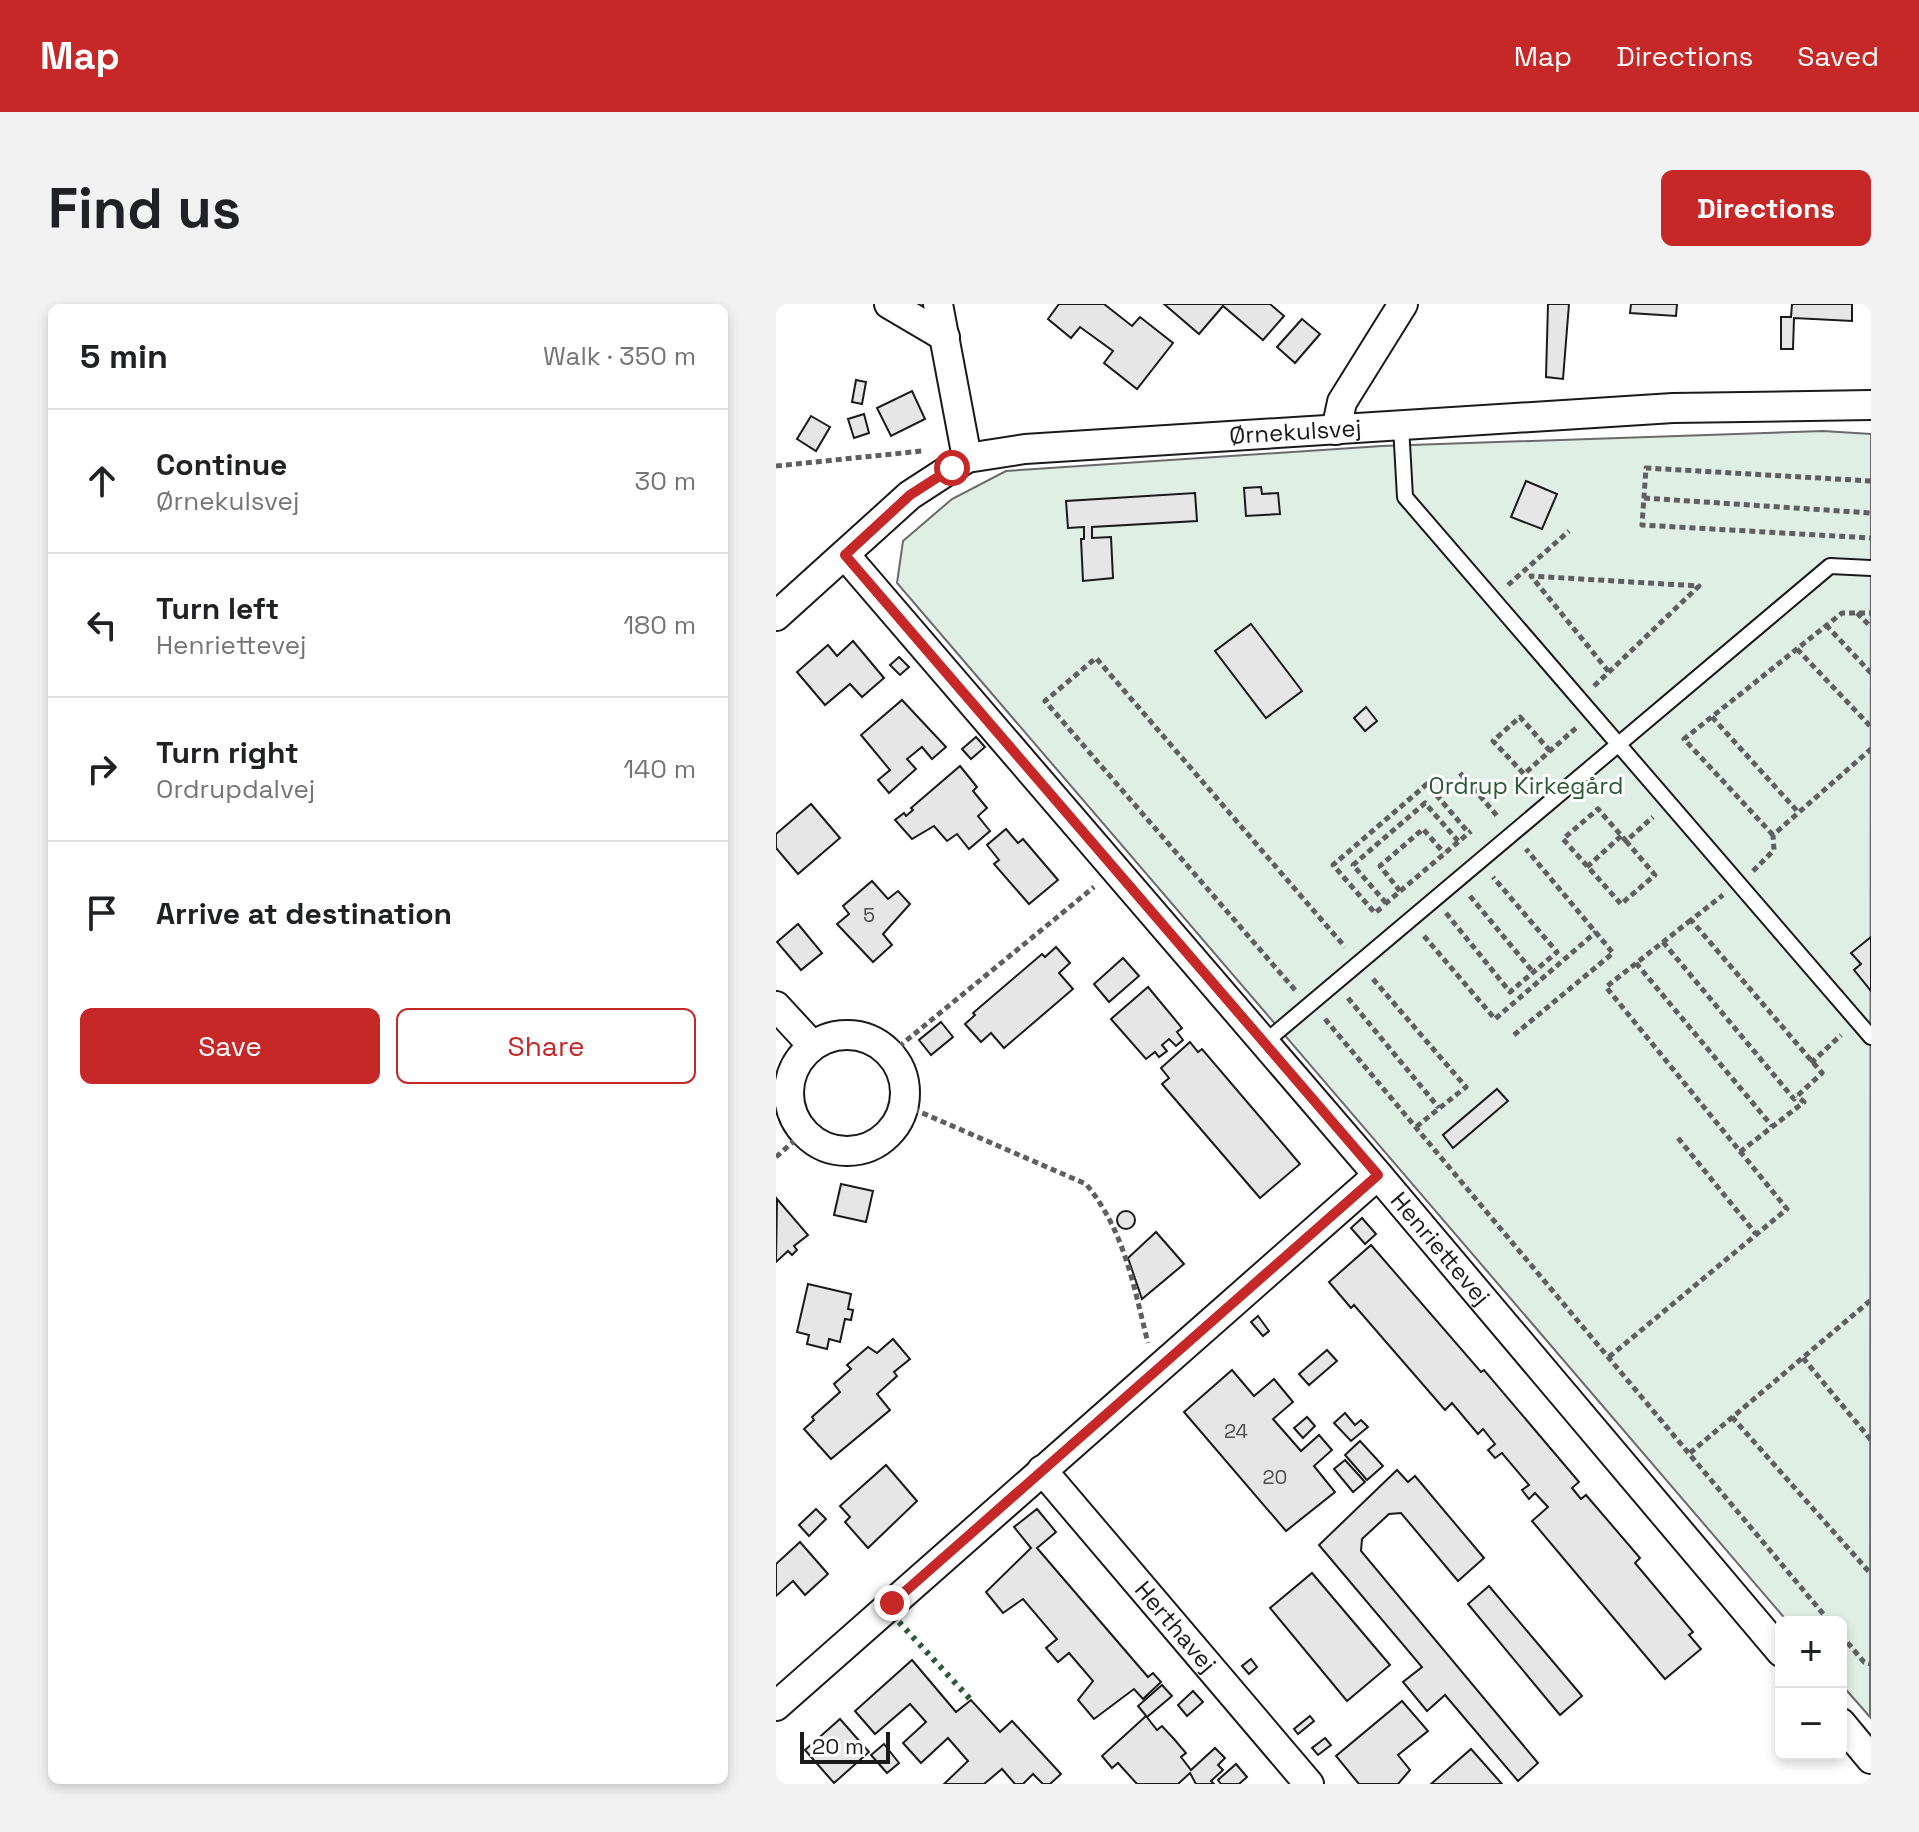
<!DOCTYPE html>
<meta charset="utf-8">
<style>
:root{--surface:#fff;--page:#f2f2f2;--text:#202124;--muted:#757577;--line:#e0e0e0;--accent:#c62828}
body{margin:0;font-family:"Space Grotesk",sans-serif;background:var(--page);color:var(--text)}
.controls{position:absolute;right:24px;bottom:24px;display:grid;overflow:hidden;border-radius:12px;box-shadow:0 4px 12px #0003}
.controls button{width:72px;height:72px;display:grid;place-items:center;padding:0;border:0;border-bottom:2px solid var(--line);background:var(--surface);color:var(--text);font:40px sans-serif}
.scale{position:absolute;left:24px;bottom:20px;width:90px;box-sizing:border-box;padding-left:8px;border:4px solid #1a1a1a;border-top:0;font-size:22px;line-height:28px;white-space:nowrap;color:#1a1a1a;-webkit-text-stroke:6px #fff;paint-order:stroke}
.stop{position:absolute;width:24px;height:24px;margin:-18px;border:6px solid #c62828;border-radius:50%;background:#fff}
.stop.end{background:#c62828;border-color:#fff;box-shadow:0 2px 8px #0008}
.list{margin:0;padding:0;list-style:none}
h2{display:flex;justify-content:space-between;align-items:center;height:104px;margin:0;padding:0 32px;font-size:34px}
h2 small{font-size:26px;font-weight:400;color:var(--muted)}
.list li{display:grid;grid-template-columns:52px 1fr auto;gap:24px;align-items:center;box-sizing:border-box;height:144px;padding:0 32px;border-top:2px solid var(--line)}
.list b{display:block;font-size:30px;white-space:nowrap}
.list p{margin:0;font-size:26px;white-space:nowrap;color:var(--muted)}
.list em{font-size:26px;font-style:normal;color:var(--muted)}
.actions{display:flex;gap:16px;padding:24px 32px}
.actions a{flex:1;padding:18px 0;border:2px solid var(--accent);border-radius:12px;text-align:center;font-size:28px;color:var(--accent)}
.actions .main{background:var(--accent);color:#fff}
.icon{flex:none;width:44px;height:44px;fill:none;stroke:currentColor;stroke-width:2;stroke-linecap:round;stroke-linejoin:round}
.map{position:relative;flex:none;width:1095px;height:1480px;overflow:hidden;border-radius:12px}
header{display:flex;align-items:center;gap:48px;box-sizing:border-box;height:112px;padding:0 40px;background:var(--accent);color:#fff}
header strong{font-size:38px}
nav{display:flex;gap:44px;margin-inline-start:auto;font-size:28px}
.intro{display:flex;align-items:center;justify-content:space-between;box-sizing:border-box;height:192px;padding:0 48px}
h1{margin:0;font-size:56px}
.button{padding:20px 36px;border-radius:12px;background:var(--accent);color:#fff;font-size:28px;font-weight:700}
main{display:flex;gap:48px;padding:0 48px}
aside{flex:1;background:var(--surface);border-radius:12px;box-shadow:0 4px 12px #0003}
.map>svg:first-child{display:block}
</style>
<header>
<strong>Map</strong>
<nav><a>Map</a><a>Directions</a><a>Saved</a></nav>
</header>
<div class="intro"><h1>Find us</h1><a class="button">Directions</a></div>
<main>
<aside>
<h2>5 min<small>Walk · 350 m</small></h2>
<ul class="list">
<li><svg class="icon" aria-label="ahead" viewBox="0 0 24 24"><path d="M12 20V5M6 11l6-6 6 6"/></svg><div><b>Continue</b><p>Ørnekulsvej</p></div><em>30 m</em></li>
<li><svg class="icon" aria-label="left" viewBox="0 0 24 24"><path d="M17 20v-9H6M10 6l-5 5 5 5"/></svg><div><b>Turn left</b><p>Henriettevej</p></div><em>180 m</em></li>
<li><svg class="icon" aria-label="right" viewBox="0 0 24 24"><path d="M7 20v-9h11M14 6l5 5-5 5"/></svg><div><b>Turn right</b><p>Ordrupdalvej</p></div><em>140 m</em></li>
<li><svg class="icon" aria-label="arrive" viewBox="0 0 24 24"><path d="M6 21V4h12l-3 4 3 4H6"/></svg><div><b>Arrive at destination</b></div></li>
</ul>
<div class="actions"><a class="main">Save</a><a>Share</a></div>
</aside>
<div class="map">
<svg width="1095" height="1480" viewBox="0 0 1095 1480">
<rect width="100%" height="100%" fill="#fff"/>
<path fill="#e0efe3" stroke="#6a6a6a" stroke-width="2" d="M1047,127L1095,130L1094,1413L1065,1380V1318H1012L121,279L127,237L176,195L230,167L606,142Z"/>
<g fill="#e6e6e6" stroke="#1a1a1a" stroke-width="2">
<path d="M283,0H328L356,22L364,13L397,39L361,85L328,59L337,47L304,23L295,34L272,15Z"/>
<path d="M388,0H494L508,12L487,36L447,2L423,30Z"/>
<path d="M772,0H793L787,75L770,73Z"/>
<path d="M855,0H901L900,12L854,9Z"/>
<path d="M1016,0H1076V17L1018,14L1017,45H1005V13H1015Z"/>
<path d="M526,15L544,30L519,59L501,43Z"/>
<path d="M80,76L90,78L86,100L76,98Z"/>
<path d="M136,87L149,115L115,132L101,104Z"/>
<path d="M88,110L93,129L78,134L72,115Z"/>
<path d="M35,112L54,123L40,147L21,135Z"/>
<path d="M750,177L781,190L766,225L735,213Z"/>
<path d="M485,183L486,190L502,189L504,210L470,212L468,184Z"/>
<path d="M419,189L421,217L316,223V234L335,233L337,274L307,277L305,235H308V223L292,224L290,197Z"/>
<path d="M475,320L526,387L490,414L439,347Z"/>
<path d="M77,337L108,374L86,393L74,380L49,401L21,368L52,341L61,352Z"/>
<path d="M123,353L133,363L124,371L114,361Z"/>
<path d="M126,396L170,443L156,455L146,443L131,455L140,465L113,489L102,476L114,466L85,431Z"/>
<path d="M590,403L601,417L589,427L578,414Z"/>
<path d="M200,433L209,443L195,455L186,445Z"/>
<path d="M184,462L201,483L197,487L211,504L202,512L214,527L193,545L181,530L171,537L158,522L136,535L119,516L128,509L130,512L137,506L135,504Z"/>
<path d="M35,500L64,534L22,570L0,544V530Z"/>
<path d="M230,525L242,539L247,535L282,576L253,600L218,560L223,556L211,541Z"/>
<path d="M96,577L112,595L122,587L134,600L107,630L116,641L97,658L61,620L73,610L67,602Z"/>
<path d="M22,620L46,649L25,666L1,638Z"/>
<path d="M1095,633V687L1078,666L1085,660L1075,649Z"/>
<path d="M280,643L294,659L283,669L297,685L228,744L215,729L205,738L189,720L199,711L197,709L266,650L269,653Z"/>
<path d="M347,654L363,672L333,698L318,680Z"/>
<path d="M372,683L406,724L401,728L407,736L400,742L393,735L386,741L391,747L383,753L379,748L370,755L335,715Z"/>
<path d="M165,718L177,733L155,751L143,736Z"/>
<path d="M414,738L422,748L426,745L524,860L484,894L386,780L393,774L385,764Z"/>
<path d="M721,785L732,797L677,844L667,831Z"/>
<path d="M65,880L97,887L90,918L58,911Z"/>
<path d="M1,895L32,931L18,942L21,946L16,951L12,947L0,958Z"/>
<circle cx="350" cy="916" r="9"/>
<path d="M586,914L600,930L589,940L575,924Z"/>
<path d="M380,928L408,960L366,995L352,954Z"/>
<path d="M595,941L705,1068L708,1066L803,1178L796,1184L805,1195L810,1191L864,1254L859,1259L917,1328L913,1331L925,1345L889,1375L756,1217L772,1203L759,1189L753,1195L746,1186L753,1181L726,1149L719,1154L712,1146L719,1140L707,1125L702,1130L676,1099L669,1106L578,1001L575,1004L553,978Z"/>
<path d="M32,980L75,990L72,1005L77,1006L75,1016L69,1015L64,1038L53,1035L51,1045L31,1040L33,1031L21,1028Z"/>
<path d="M482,1012L493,1027L487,1032L475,1018Z"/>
<path d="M117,1035L134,1055L118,1068L121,1072L101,1090L114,1106L55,1155L28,1125L38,1116L36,1113L64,1088L58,1080L75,1065L71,1061L92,1043L101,1049Z"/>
<path d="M551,1046L561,1057L533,1081L523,1070Z"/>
<path d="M456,1066L478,1092L498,1075L517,1098L497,1115L525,1147L543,1131L556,1146L538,1162L559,1188L510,1227L408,1108Z"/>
<path d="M569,1109L579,1121L585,1116L592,1123L575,1137L558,1119Z"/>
<path d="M531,1113L539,1122L527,1134L518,1124Z"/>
<path d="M584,1137L607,1162L591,1176L569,1151Z"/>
<path d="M569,1156L589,1178L577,1188L558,1165Z"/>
<path d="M110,1161L141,1197L92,1244L69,1218L74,1213L64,1202Z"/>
<path d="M621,1166L632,1178L639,1172L708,1254L682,1277L625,1209L613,1210L586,1235L585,1247L762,1459L742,1477L669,1391L651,1407L627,1378L646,1363L543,1241Z"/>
<path d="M40,1205L50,1215L33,1232L23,1221Z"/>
<path d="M261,1205L280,1228L261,1244L372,1373L377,1369L385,1378L367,1395L358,1385L318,1415L302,1396L317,1377L293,1349L282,1358L270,1344L281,1335L247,1295L227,1309L210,1288L255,1244L238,1223Z"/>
<path d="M24,1238L52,1270L29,1291L17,1277L0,1292V1260Z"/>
<path d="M536,1269L614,1361L571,1397L494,1304Z"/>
<path d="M713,1282L806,1392L784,1411L692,1300Z"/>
<path d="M475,1355L481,1363L473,1370L466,1362Z"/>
<path d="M136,1356L180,1408L195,1396L224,1428L236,1417L285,1470L274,1480H267L257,1470L247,1480H239L226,1465L208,1480H168L192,1457L172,1434L145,1459L127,1439L150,1418L134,1400L99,1430L79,1407Z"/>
<path d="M386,1381L396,1392L371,1413L362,1402Z"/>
<path d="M417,1387L427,1398L411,1412L402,1401Z"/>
<path d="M626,1397L652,1427L622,1451L634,1466L622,1480H583L560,1452Z"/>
<path d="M370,1412L381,1426L386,1422L398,1435L410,1449L405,1453L415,1466L439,1444L449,1454L442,1461L447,1466L435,1477L438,1480H420L414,1469L402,1480H361L342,1459L336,1464L326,1452Z"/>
<path d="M534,1412L538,1417L522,1430L518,1425Z"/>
<path d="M64,1415L93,1448L58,1479L29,1446Z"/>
<path d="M549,1434L555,1441L542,1451L536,1444Z"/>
<path d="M108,1440L123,1459L111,1469L95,1451Z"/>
<path d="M695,1445L726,1480H655Z"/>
<path d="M460,1460L471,1473L463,1480H445L442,1476Z"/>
</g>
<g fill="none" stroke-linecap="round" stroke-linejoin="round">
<defs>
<g id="lane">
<path d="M625,122L629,193L1095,733"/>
<path d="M488,739L1054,262L1095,264"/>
</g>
<g id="street">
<path d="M113,0L169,33"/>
<path d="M162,0L191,154"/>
<path d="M560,126L566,98L627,0"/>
<path id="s1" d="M69,251L602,871L1005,1348"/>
<path id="s2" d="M0,312L134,191L191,154L249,145L897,104L1095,101"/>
<path d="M0,702L36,741"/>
<circle cx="71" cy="789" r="58"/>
<path id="s3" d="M266,1166L533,1480"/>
<path d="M0,1402L602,871"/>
<path d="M1065,1419L1095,1455"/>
</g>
</defs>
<use href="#lane" stroke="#1a1a1a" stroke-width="18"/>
<use href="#street" stroke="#1a1a1a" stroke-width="32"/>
<g stroke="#5f5f5f" stroke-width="5" stroke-dasharray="6 4" stroke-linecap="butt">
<path d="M0,162L146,147"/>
<path d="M1095,177L870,164L866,221L1095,234"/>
<path d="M868,194L1095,209"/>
<path d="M732,281L793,227"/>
<path d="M1081,309L1095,323"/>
<path d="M1050,321L1095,369"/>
<path d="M1021,345L1095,423"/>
<path d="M818,382L833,368L923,282L755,272L833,368"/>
<path d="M936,413L1023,509"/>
<path d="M774,447L744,413L717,437L748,470L800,424"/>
<path d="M684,469L723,514"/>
<path d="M997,531L908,435L1066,309H1095"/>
<path d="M850,537L879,571L845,600L787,535L822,505L850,537L877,513"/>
<path d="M811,563L845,532"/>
<path d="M977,567L998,546L997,531L1095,445"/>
<path d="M624,587L604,562L647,525L668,549"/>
<path d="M694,592L757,668"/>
<path d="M610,599L577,561L649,499L682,537"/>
<path d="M609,600L695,527"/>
<path d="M605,604L599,609L557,561L651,480L692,528"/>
<path d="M670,609L734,688L781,648L717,573"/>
<path d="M648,632L719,715L820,628"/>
<path d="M887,638L1018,795L1046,769L915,616L947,591"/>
<path d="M860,659L996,822"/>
<path d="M597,675L690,783L640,823"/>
<path d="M519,686L269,397L320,354L569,643"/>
<path d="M572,694L663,804"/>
<path d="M549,715L1054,1318"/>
<path d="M738,731L837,649L750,545"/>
<path d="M115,749L318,583"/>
<path d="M1035,759L1065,731"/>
<path d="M128,801L310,880C349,928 357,980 372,1039"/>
<path d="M902,834L980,930"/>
<path d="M964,848L1028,798L1021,792"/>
<path d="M0,853L27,829"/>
<path d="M833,1053L1011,905L830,683L915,616"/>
<path d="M1027,1054L1095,1136"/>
<path d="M956,1113L1095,1270"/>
<path d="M914,1149L1095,996"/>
<path d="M1065,1331L1088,1358L1095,1360"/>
</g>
<use href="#lane" stroke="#fff" stroke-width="14"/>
<use href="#street" stroke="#fff" stroke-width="28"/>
<path stroke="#2b5a34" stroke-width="6" stroke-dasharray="4 6" stroke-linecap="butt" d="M123,1318L195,1396"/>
</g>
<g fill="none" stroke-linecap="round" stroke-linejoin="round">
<path stroke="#c62828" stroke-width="10" d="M116,1299L602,871L69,251L134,191L176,164"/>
</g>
<g text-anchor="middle" stroke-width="6" stroke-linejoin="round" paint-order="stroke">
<g font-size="20" fill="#4d4d4d">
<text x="93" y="618">5</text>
<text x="460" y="1134">24</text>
<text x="499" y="1180">20</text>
</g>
<g font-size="24" fill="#1a1a1a" stroke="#fff">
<text dy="8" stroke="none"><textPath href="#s2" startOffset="578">Ørnekulsvej</textPath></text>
<text dy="8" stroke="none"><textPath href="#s1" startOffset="914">Henriettevej</textPath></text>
<text dy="8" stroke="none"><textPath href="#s3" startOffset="206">Herthavej</textPath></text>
</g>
<g font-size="24" fill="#2b5a34" stroke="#fff">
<text x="750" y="490">Ordrup Kirkegård</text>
</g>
</g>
</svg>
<div class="controls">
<button>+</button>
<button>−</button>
</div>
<div class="scale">20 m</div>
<div class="stop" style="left:176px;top:164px"></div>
<div class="stop end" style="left:116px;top:1299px"></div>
</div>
</main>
